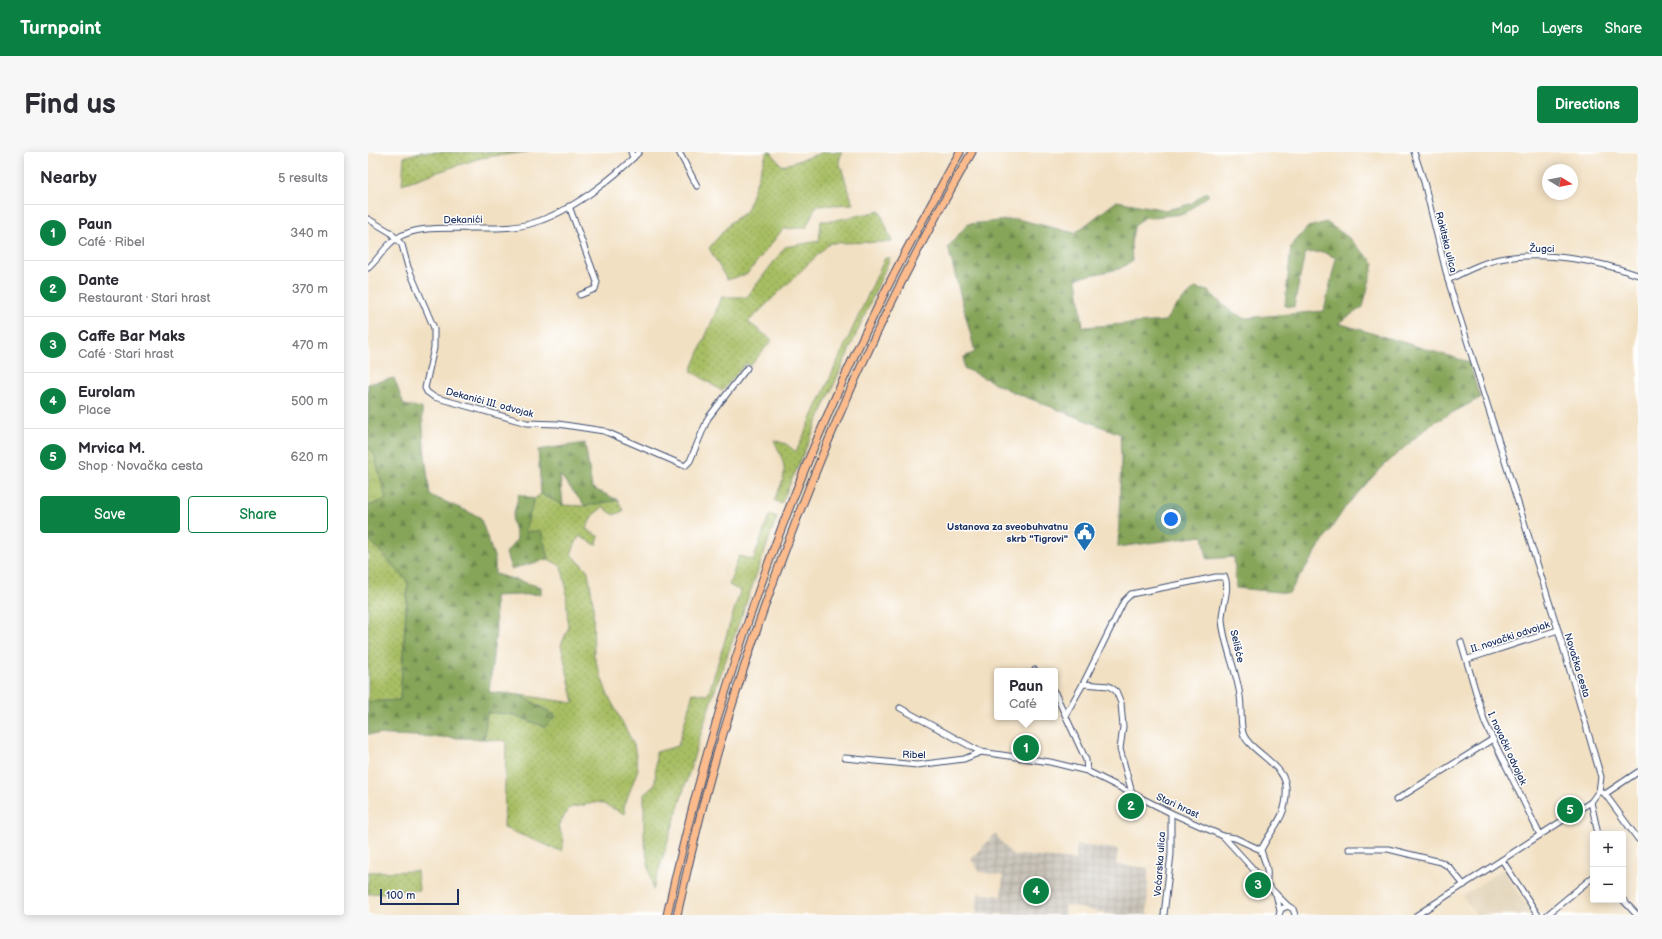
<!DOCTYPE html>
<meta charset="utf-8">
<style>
:root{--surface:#fff;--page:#f7f7f7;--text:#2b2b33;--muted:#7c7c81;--line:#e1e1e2;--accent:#0b8043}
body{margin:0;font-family:"Balsamiq Sans",sans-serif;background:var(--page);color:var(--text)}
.controls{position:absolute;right:12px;bottom:12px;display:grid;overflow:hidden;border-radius:4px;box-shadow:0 2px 10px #0003}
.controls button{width:36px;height:36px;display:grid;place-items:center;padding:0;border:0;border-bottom:1px solid var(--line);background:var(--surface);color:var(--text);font:20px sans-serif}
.compass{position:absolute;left:1174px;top:12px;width:36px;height:36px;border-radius:50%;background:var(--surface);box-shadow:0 2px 10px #0003;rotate:100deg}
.scale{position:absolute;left:12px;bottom:10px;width:79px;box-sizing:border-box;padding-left:4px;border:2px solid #1b2f5e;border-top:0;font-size:11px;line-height:14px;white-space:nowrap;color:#1b2f5e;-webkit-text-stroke:3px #fff;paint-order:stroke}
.you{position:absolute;left:803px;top:367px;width:14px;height:14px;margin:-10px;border:3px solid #fff;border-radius:50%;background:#1a73e8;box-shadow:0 0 0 6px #1a73e833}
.badge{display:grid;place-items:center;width:26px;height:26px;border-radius:50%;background:var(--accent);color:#fff;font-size:13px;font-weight:700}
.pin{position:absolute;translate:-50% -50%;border:2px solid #fff;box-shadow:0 1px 4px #0006}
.popup{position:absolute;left:626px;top:516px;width:64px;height:52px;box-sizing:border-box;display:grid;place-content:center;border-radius:4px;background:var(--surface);filter:drop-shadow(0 1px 3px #0005);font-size:13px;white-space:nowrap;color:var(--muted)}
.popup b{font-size:15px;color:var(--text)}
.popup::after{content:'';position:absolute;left:50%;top:100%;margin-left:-8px;border:8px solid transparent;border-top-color:var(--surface)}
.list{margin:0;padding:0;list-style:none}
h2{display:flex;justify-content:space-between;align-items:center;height:52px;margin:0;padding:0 16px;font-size:17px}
h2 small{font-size:13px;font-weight:400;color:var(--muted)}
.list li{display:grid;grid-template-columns:26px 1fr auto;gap:12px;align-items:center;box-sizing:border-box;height:56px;padding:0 16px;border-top:1px solid var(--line)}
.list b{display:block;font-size:15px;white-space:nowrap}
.list p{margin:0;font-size:13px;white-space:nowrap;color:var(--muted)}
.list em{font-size:13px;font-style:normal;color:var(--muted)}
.actions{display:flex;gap:8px;padding:12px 16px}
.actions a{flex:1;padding:9px 0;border:1px solid var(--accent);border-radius:4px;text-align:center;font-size:14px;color:var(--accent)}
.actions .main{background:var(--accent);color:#fff}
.map{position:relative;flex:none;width:1270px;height:763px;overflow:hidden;border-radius:4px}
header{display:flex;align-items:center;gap:24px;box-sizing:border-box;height:56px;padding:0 20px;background:var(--accent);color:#fff}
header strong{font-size:19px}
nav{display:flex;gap:22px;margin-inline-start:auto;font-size:14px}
.intro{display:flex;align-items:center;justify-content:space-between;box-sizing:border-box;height:96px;padding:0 24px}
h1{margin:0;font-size:28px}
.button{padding:10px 18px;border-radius:4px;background:var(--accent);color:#fff;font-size:14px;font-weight:700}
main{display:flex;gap:24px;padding:0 24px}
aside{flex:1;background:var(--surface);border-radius:4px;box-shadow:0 2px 10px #0003}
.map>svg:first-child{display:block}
</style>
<header>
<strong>Turnpoint</strong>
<nav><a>Map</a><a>Layers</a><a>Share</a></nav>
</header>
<div class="intro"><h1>Find us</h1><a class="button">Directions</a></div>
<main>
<aside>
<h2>Nearby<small>5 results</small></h2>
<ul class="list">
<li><span class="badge">1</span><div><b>Paun</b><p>Café · Ribel</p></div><em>340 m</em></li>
<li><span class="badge">2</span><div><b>Dante</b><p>Restaurant · Stari hrast</p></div><em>370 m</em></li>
<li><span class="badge">3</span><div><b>Caffe Bar Maks</b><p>Café · Stari hrast</p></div><em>470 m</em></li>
<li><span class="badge">4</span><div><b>Eurolam</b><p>Place</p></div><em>500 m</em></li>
<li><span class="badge">5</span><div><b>Mrvica M.</b><p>Shop · Novačka cesta</p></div><em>620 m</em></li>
</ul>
<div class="actions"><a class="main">Save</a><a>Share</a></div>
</aside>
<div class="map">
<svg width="1270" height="763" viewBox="0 0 1270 763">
<defs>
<pattern id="industrial-grid" width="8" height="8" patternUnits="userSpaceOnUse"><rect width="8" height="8" fill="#c9c3b8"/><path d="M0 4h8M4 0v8" fill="none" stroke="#aca8a1"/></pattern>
<pattern id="grass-dots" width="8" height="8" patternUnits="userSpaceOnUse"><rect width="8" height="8" fill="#a8be63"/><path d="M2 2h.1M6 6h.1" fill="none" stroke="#889b55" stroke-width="1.8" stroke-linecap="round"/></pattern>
<pattern id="forest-firs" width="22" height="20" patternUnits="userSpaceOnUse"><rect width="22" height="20" fill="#86a559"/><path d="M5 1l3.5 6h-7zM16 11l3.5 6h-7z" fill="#6d874d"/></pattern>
<pattern id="park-crowns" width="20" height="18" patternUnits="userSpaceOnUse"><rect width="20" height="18" fill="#a8be63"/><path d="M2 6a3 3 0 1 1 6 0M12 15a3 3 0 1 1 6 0" fill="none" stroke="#889b55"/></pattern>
</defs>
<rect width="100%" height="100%" fill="#fff"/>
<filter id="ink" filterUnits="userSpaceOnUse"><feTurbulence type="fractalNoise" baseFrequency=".025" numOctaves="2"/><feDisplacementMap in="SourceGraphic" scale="8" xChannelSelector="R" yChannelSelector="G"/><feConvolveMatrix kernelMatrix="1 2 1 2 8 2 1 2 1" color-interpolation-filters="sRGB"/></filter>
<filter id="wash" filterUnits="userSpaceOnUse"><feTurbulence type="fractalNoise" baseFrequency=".012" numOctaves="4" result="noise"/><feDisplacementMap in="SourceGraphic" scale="16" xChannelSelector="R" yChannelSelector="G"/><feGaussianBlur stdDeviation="0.9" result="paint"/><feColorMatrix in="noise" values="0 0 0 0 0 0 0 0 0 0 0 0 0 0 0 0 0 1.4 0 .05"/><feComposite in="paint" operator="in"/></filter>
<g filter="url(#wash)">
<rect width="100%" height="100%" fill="#f2e0c2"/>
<path fill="#e1d2b6" d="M1135,717L1164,763H1108L1095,744Z"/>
<path fill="url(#industrial-grid)" d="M627,682L645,704L653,703L707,708L709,693L750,697L748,712L780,716L779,763H746L698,753L696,763L608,762L610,741L633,744L635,724L612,720L603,707Z"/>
<g fill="url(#grass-dots)" stroke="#627660">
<path d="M53,0H159L112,6L34,32L36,5Z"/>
<path d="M399,0H403L414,14L456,0H474L471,9L485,52L448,54L438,76L415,77L379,122L359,128L341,96L363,70L378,60Z"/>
<path d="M512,59L524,90L462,91L380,170L404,188L382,214L378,211L354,239L323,219L354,145H379L417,95L451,89L453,69H463Z"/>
<path d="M517,106H522L413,352L406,348C420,320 419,317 406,288L418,292L428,300Z"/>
<path d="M173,342L195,353L217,354L250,348L255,359L246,363L235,355L225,363L218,377L231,385L228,393L211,384L203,402L220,419L225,450L226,504L239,541L266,593L270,617L256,655L257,662L231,650L201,656L190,674L196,688L193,699L136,676L138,589L116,587L119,560L146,563L177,575L187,563L152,543L206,551L193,493L200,477L198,435L193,414L180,407L173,379L156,380L166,347Z"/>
<path d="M402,362L409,365L343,549L285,738L276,687V642L287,633L288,600L310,594L325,541L340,543L372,439L361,433L371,404L385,408Z"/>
<path d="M0,386L40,430L32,548L0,550Z"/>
<path d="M49,719L51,738L0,742V720Z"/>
</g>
<g fill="url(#forest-firs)" stroke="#506a5c">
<path d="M838,40L841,43L816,62L775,66L766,75L763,92L764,110L751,117L709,126L715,175L797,169L807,155L827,136L840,139L861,158L876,166L956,159L968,106L955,100L937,101L926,155L917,154L923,94L940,75L958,70L980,85L1006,111L995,155L970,171L1101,210L1112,246L1063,272L1011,318L978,354L921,441L868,436L866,405L839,407L835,384L750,395L753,307L752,282L645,240L596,216V205L607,200L580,95L600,72L649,67L707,81L749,49L798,58L823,52Z"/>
<path d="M26,226L36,253L54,256L56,295L62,343L112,365L127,407V422L173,435V442L127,444L128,478L121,540L152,543L188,564L177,575L146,563L119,560L116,587L0,582V550L32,548L40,430L0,386V354L18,347L6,302L0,294V232Z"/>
<path d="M217,291L224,336L250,348L217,354L192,323L195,353L173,342L170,298Z"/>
<path d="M151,342L166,347L157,380L173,379L180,407L143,417L138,401L149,387L144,368Z"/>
</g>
<path fill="url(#park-crowns)" stroke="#627660" d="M0,294L6,302L18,347L0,354Z"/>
</g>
<g filter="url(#ink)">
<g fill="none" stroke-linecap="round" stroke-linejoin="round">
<defs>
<g id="minor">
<path d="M263,0L265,6"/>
<path d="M311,0L329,34"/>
<path d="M1046,0L1056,30L1080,128L1190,478L1233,625L1231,639L1223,650L1049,763"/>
<path d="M201,54L229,130L227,137L212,143"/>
<path d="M0,67L22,80L34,93L40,115L66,176V196L57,236L59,240L66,245L159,271L190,272L236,279L317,314L322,309L340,266L379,216"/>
<path d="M0,116C11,107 17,93 29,86C51,73 80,77 104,76C124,76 146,77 165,71C202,60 244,28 271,0"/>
<path d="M1080,128C1098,119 1117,109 1137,106C1179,99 1230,109 1270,123"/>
<path d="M1093,490L1117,571L1172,683"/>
<path d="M1100,507L1190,478"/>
<path d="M667,518V519"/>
<path d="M715,532L741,534L748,539L753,551L755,575L752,597L764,641"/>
<path d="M687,541L718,608L719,619L803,661L855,684L908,742"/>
<path d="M532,556L613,600"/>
<path d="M698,562L715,532L756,449L763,442L848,425H857C862,438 854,453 854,467C855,491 869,519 872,544C874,556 872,569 875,581C880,598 916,612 918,634C920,666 905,673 893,698C896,709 902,718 898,730"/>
<path d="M477,606L549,613L596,607L613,600L682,610L719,619"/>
<path d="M1231,639L1237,642L1270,687"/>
<path d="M1237,642L1270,620"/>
<path d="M1028,648L1125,587"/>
<path d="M1223,650L1230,682"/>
<path d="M855,684L867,686L893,698"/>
<path d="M981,697H1020L1073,710L1081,715L1096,733"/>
<path d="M1134,708L1170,763"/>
<path d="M1255,748L1269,763"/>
<path d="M912,759L908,742L920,754"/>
<path d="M796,763L803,702V661"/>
<path d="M911,763L913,757L920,754L925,757L927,763"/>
<path d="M1179,763L1225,725"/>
</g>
<g id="highway">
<path d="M299,763C346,548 419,335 518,138C541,91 567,46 592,0"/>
<path d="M309,763C323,702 337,639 356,579C417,378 498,182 604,0"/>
</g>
</defs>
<use href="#minor" stroke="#3b4a6d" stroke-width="7"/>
<use href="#highway" stroke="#3b4a6d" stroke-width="9"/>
<use href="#minor" stroke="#fff" stroke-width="5"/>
<use href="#highway" stroke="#fbbb8c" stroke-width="7"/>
</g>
</g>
<defs>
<symbol id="civic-pin" viewBox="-11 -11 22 30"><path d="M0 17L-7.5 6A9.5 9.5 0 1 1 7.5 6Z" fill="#1f6fb2" stroke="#fff"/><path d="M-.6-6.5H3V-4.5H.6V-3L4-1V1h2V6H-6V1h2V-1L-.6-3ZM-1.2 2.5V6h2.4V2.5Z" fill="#fff"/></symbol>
</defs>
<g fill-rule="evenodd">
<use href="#civic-pin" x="704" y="368" width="25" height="34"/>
</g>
<g text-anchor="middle" stroke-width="3" stroke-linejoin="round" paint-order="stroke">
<g font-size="10" fill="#1b2f5e" stroke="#fff">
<text transform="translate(95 67) rotate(-1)" y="4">Dekanići</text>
<text transform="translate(1079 90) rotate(76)" y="4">Rakitska ulica</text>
<text transform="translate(1174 96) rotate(1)" y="4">Žugci</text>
<text transform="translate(122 250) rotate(15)" y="4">Dekanići III. odvojak</text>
<text transform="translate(1142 484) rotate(-18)" y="4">II. novački odvojak</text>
<text transform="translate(870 494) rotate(77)" y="4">Selišće</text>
<text transform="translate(1210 513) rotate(73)" y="4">Novačka cesta</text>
<text transform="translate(1140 596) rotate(65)" y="4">I. novački odvojak</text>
<text transform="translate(546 602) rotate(1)" y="4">Ribel</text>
<text transform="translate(810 653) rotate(25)" y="4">Stari hrast</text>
<text transform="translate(791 712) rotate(-86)" y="4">Voćarska ulica</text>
</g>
<g font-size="10" font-weight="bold" fill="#1b2f5e" stroke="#fff" text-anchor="end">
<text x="700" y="378">Ustanova za sveobuhvatnu<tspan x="700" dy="12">skrb "Tigrovi"</tspan></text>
</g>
</g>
</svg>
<div class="controls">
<button>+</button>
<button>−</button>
</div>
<svg class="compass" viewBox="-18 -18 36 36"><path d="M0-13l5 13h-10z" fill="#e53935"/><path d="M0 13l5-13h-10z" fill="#7c7c81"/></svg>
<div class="scale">100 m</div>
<div class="you"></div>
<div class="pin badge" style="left:658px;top:596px">1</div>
<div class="popup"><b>Paun</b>Café</div>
<div class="pin badge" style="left:763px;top:654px">2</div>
<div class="pin badge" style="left:890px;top:733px">3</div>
<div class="pin badge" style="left:668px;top:739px">4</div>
<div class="pin badge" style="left:1202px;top:658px">5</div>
</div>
</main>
